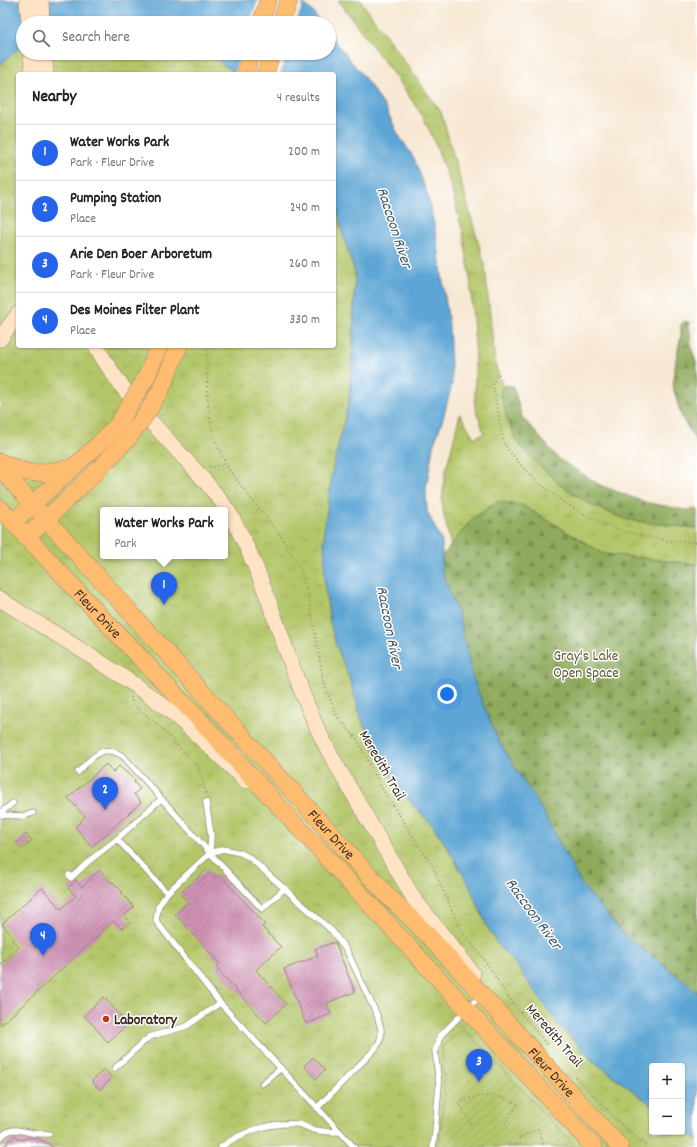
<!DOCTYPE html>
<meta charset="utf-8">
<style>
:root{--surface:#fff;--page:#f2f2f2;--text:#202124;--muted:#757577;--line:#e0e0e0;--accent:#2563eb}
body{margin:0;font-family:Dekko,sans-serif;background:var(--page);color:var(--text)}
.controls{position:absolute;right:12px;bottom:12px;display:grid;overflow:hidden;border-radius:4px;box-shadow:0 1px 3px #0004}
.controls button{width:36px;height:36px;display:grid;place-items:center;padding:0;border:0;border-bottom:1px solid var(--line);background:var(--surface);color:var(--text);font:20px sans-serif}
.you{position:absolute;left:447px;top:694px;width:14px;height:14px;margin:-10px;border:3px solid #fff;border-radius:50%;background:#1a73e8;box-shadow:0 0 0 6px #1a73e833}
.badge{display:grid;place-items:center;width:26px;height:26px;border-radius:50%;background:var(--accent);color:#fff;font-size:13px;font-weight:700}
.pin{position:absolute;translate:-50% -33px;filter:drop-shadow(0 1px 2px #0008)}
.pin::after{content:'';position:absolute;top:21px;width:14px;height:12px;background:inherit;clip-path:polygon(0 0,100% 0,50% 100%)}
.popup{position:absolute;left:100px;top:507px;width:128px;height:52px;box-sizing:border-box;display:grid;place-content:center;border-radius:4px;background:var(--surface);filter:drop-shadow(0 1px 3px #0005);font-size:13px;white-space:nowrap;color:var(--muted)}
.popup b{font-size:15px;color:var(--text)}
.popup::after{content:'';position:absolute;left:50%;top:100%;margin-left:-8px;border:8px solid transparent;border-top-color:var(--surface)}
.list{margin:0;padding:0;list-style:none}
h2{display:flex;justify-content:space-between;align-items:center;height:52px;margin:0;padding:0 16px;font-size:17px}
h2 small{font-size:13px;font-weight:400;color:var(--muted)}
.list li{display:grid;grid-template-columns:26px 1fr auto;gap:12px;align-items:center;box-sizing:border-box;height:56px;padding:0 16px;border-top:1px solid var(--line)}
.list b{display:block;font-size:15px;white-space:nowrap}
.list p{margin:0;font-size:13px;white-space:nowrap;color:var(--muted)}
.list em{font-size:13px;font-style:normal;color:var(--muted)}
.icon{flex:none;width:22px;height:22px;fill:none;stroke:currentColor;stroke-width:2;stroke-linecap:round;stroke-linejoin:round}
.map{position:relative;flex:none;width:697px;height:1147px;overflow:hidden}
.search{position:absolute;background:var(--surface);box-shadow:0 1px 3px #0004;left:16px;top:16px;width:320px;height:44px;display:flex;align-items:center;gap:10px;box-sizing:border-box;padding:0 14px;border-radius:22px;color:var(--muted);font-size:15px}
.panel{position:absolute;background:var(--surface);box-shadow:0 1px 3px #0004;left:16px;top:72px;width:320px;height:276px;border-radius:4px}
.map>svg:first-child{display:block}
</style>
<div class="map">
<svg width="697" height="1147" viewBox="0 0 697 1147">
<defs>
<pattern id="grass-tufts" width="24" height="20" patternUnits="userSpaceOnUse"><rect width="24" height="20" fill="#b3c669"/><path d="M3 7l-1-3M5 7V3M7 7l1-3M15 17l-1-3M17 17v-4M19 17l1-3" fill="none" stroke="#9baa5b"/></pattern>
<pattern id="forest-firs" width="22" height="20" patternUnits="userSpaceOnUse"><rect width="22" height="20" fill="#8eab5d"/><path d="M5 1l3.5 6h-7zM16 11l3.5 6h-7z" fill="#758b4c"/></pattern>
<pattern id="garden-furrows" width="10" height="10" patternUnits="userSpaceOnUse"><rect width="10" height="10" fill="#b3c669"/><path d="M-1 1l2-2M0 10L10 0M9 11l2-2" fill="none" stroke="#9baa5b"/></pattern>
<pattern id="building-hatch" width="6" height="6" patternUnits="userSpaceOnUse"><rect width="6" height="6" fill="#cf90b4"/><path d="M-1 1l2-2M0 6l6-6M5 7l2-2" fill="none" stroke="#a97692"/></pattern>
</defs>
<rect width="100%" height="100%" fill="#fff"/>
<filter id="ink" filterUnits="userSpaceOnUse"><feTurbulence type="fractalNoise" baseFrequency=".025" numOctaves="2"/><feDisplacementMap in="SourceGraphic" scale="8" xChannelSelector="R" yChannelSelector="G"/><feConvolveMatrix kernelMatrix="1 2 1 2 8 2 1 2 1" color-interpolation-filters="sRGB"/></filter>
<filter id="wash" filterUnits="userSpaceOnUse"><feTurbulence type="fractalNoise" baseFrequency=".012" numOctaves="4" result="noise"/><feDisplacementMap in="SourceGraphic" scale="16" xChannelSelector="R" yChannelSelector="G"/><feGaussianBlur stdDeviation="0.9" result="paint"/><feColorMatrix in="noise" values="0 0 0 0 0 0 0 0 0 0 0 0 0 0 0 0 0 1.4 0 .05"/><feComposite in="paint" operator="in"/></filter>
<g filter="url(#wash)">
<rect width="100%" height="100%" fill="#f7e8d3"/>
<g fill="url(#grass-tufts)" stroke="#777844" fill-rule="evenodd">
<path d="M338,0H360L441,112L485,266L495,364L503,387L500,392L515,439L528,455L562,486L593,506L628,520L684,527L697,528V564L604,554L522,505L472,519L451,546L444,516L442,501L445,474L460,414L474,438L484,433L475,407V347L470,276L463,233L451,187L435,142L423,117L403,87Z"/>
<path d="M23,44V53H211L222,64L237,74H18V346H334V190L341,228L355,273L353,347L349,400L333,468L325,587L330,622L336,645L350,680L361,718L377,754L401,791L433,826L449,850L470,887L488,928L498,945L516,965L592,1060L652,1105V1132H682V1128L697,1140V1147H0V65ZM103,510H225V556H103Z"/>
</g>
<g fill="url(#forest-firs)" stroke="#646a3e">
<path d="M685,321L689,322L692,351L697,365V443L682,418L673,387L676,359L681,335V324Z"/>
<path d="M505,385L513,386L522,417L559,459L600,485L644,502L686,510L697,509V528L684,527L628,520L593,506L562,486L528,455L515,439L507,419L500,391Z"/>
<path d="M498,501L522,505L604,554L697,564V993L686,982L624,935L581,884L542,810L498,740L473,679L459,617L442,573L443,555L472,519Z"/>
</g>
<path fill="url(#garden-furrows)" stroke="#777844" d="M463,1030L481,1046L575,1147H438L444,1096L442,1046Z"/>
<g fill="#5da5d4" stroke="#4c6879">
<path d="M0,0H300L313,12L321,23H143L129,21L119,23H23V44L0,65Z"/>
<path d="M329,34L364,77L385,107L398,134L414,158L428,196L437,239L449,325L452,384L444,415L433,447L426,489L427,511L442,542V573L459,617L473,679L498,740L542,810L581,884L624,935L686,982L697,993V1140L682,1128V1066H652V1105L592,1060L559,1025L516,965L498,945L488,928L470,887L449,850L433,826L401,791L377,754L361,718L350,680L336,645L330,622L325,587L324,530L333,468L349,400L353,347L355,273L341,228L334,190V74H237L222,64L211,53H329Z"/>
</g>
<g fill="#f7e8d3">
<path d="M258,0H304L296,23H250Z"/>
<path d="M241,53H287L280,74H234Z"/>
</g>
<g id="blocks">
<g fill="url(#building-hatch)">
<path d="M106,764L113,772L119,766L136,781L134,782L140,789L134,794L141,802L92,847L75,827L85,817L68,798Z"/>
<path d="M26,834L32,840L22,849L16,843Z"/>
<path d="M207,869L215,878L219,874L265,924L262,927L281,947L256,970L286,1004L266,1023L216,968L220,964L175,914L188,902L180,894Z"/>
<path d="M100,870L112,883L113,882L123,892L121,893L134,907L124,916L130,922L122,929L114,921L0,1026V965L19,947L12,940L14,938L2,924L42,888L61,909L76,896L68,888L76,880L82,887Z"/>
<path d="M335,942L355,992L327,1003L331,1014L306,1024L284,969L318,956L315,949Z"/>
<path d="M104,997L128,1024L108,1042L84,1015Z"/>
<path d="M313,1057L325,1070L316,1079L304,1066Z"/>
<path d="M104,1069L112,1078L100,1090L92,1081Z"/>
<path d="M15,1135L20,1140L28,1138H37L54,1147H4V1145L8,1144L7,1142Z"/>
</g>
</g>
</g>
<g filter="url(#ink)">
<use href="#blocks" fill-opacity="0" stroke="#998978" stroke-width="1"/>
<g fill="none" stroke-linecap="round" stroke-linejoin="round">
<defs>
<g id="lane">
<path d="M78,772C93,757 102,742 124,757L210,853L211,835L206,802"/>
<path d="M0,813L13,803"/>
<path d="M0,815L24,816L33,813"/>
<path d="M117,839L167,893"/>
<path d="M210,853L262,909L285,888"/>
<path d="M69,875L71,878L89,861L117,839L161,799"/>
<path d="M115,1068L149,1037L187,1026L220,1003"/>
<path d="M262,1084L281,1068"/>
<path d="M317,1108L375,1049L379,1043L381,1036V1029L377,1015L347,951L332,931L250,858L241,853L223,849L210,853L167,893L158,907L156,921L220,1003L354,1147"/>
<path d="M0,1138C13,1125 17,1131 33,1133C38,1134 44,1134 49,1134"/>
<path d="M221,1147C243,1131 271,1122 298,1124C304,1125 309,1129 315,1130C323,1132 332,1132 340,1132"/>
<path d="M433,1147L435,1132L439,1085L435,1050L441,1035L480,996"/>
</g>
<g id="secondary">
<path d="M27,0L29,23"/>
<path d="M41,0L42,23"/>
<path d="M31,53L33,74"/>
<path d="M44,53L46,74"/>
<path d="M0,339L18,314"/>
<path d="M96,346C119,389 153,424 186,460C201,476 216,493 228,511C245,539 257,569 268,599C287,651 304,705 330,754L414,899L473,974"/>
<path d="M0,599C53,634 110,665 161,704C191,727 218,755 246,781"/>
</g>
<g id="primary">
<path d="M261,23L268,0"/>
<path d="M281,23L289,0"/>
<path d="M245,74L251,53"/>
<path d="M265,74L272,53"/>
<path d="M147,376L159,346"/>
<path d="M160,391L179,346"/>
<path d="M0,462L26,472L40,473L72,468"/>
<path id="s1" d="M0,468L213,704L388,896L425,932L620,1147"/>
<path id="s2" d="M0,508L108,624L192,712L594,1147"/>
<path d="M13,522L102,441L119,423"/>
<path d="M26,538L97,471L130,436"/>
</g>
</defs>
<use href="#lane" stroke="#998978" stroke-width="7"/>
<use href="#secondary" stroke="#998978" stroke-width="16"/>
<use href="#primary" stroke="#998978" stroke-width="18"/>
<g stroke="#998978" stroke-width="2" stroke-dasharray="1 3" stroke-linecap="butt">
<path d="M207,346C207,395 204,431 232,474L282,538L299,567L308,593L323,679L328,694L337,716L357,739L381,787L433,867L461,931L486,962L506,994L547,1045"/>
<path d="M499,374L497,375L493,384L500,425L504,444L523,468L540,484L565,503L588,516L625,532L669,541L697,542"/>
<path d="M209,466L214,467L225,464"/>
<path d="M131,697V700L134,705L159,726L192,761L200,773L203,781L206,795"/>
<path d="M576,1077L620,1123L647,1147"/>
<path d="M471,1124L459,1103C479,1093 498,1094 518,1104L505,1124"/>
<path d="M519,1138L538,1129L544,1147"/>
</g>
<use href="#lane" stroke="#fff" stroke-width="5.5"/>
<use href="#secondary" stroke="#fee4c5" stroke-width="15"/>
<use href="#primary" stroke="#fdbc6f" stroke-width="17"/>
<defs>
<g id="primary-bridge">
<path d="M119,423L147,376"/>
<path d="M130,436L148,411L160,391"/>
</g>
</defs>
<use href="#primary-bridge" stroke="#998978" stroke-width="18" stroke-linecap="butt"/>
<use href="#primary-bridge" stroke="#fdbc6f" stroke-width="17"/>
</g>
</g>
<circle fill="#c8321e" stroke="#fff" stroke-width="1.5" cx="106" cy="1019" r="4"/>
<g text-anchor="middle" stroke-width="3" stroke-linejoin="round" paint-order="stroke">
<g font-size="15" fill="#3b2a1e" stroke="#fff">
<text dy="5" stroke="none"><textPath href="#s2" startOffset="144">Fleur Drive</textPath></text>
<text transform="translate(383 765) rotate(60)" y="5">Meredith Trail</text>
<text dy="5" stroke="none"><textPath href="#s1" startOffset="494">Fleur Drive</textPath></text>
<text transform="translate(555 1035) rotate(49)" y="5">Meredith Trail</text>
<text dy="5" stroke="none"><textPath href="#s1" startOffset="818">Fleur Drive</textPath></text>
</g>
<g font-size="15" fill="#5f5934" stroke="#fff">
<text x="586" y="660">Gray's Lake<tspan x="586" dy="17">Open Space</tspan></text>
</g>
<g font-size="15" font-weight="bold" fill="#3b2a1e" stroke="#fff" text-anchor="start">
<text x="114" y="1024">Laboratory</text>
</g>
<g font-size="16" font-style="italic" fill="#495b67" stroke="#fff">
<text transform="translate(396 227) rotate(72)" y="6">Raccoon River</text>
<text transform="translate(391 627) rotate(79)" y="6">Raccoon River</text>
<text transform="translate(535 913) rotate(54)" y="6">Raccoon River</text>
</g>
</g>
</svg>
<div class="controls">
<button>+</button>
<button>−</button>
</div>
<div class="you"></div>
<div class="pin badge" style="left:164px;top:605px">1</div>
<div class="popup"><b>Water Works Park</b>Park</div>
<div class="pin badge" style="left:105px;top:810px">2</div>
<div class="pin badge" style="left:479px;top:1082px">3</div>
<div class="pin badge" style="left:43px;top:956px">4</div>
<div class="search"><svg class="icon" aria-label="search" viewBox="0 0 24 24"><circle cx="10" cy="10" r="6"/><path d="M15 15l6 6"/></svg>Search here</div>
<section class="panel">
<h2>Nearby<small>4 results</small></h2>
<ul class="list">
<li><span class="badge">1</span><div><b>Water Works Park</b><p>Park · Fleur Drive</p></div><em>200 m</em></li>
<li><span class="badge">2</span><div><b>Pumping Station</b><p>Place</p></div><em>240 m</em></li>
<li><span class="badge">3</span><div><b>Arie Den Boer Arboretum</b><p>Park · Fleur Drive</p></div><em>260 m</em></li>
<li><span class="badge">4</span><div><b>Des Moines Filter Plant</b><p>Place</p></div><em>330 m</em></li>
</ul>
</section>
</div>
